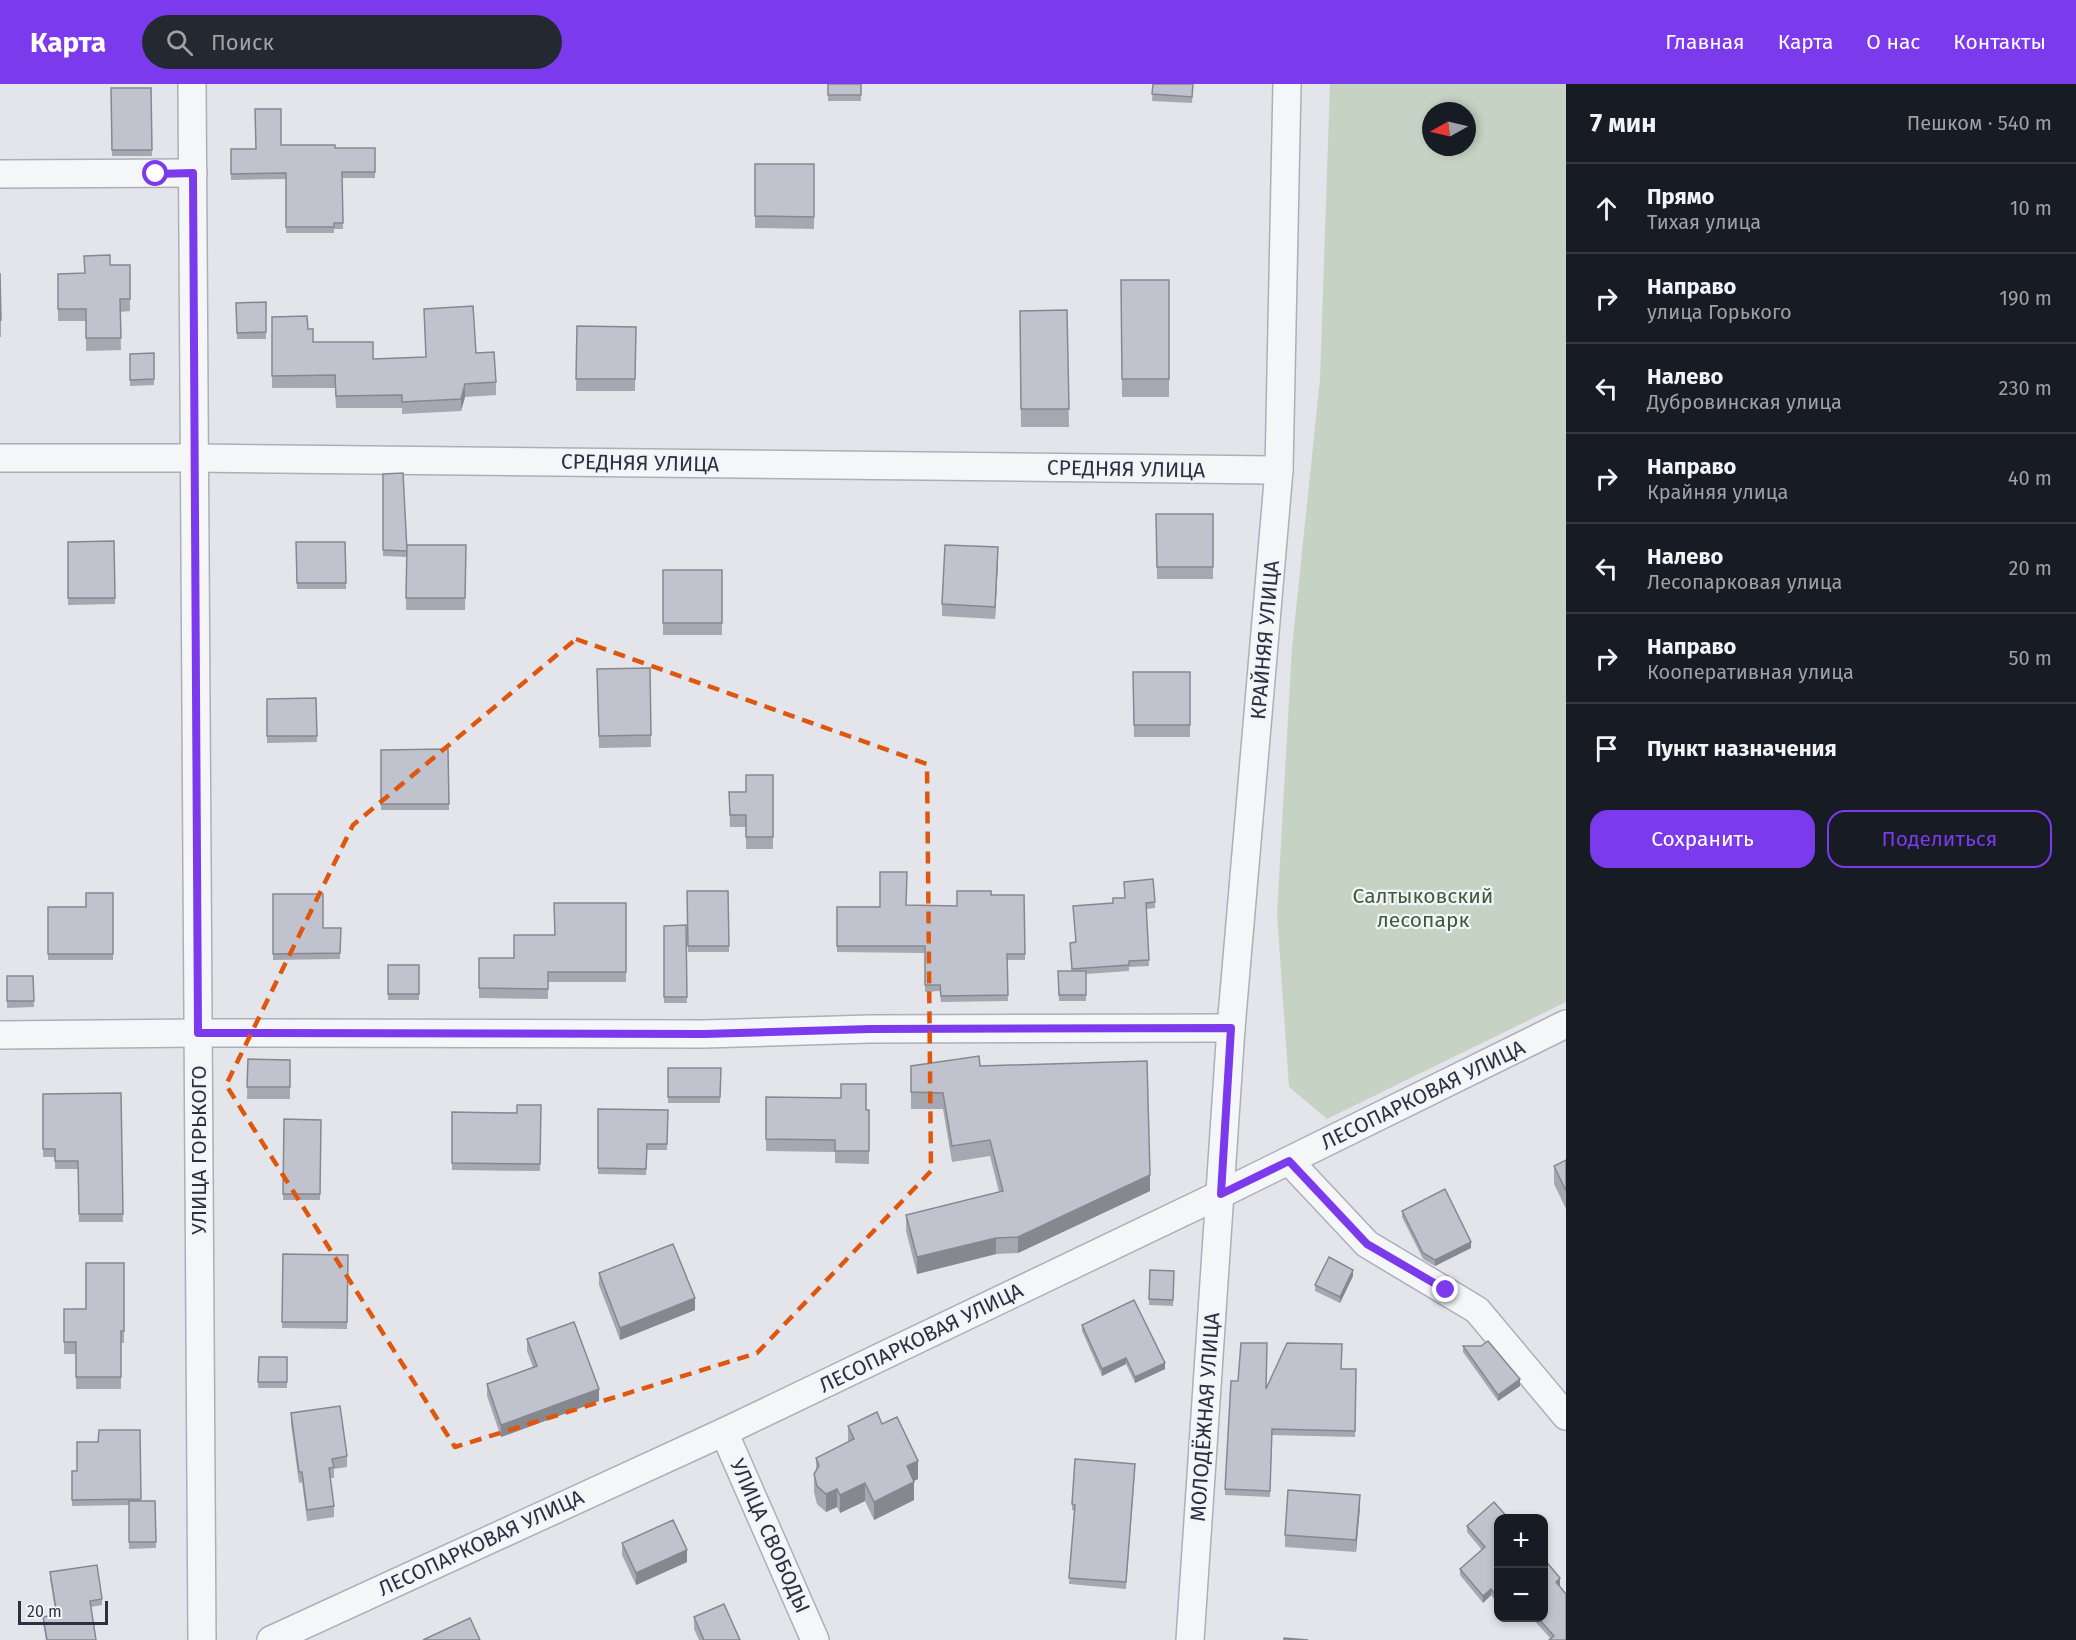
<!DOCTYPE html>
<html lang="ru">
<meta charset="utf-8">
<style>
:root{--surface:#171b24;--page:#242831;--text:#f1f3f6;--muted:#9ea1a6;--line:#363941;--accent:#7c3aed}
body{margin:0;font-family:"Fira Sans",sans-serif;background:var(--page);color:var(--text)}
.controls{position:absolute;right:18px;bottom:18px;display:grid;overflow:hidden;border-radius:12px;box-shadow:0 3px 9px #0003}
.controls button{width:54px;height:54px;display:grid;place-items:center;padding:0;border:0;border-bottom:2px solid var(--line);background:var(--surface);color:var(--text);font:30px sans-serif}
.compass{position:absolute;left:1422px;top:18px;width:54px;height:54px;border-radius:50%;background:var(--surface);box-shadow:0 3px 9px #0003;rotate:262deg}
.scale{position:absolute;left:18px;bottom:15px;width:90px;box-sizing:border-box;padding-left:6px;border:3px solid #2c3141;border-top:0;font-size:16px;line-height:21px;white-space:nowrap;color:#2c3141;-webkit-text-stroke:4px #f2f4f7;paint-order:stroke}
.stop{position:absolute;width:18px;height:18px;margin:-14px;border:4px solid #7c3aed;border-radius:50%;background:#fff}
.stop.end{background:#7c3aed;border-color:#fff;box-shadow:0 2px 6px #0008}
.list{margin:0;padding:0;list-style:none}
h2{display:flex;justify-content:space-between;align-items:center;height:78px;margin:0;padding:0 24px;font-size:26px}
h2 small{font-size:20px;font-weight:400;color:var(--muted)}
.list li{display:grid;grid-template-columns:39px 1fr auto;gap:18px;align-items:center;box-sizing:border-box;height:90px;padding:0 24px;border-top:2px solid var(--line)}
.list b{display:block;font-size:22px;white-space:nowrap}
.list p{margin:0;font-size:20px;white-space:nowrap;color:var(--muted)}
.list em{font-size:20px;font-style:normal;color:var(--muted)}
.actions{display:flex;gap:12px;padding:18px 24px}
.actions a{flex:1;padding:14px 0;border:2px solid var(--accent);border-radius:18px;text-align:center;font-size:21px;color:var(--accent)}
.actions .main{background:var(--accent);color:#fff}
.icon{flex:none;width:33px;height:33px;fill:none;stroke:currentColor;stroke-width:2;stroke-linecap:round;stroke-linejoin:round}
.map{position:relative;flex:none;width:1566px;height:1556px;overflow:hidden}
header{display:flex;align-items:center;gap:36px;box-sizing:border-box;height:84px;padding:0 30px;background:var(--accent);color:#fff}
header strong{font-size:28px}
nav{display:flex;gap:33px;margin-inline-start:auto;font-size:21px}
.search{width:420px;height:54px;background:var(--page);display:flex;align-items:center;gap:15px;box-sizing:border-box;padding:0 21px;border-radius:33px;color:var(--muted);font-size:22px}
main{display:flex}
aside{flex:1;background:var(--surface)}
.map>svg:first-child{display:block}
</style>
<header>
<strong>Карта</strong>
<div class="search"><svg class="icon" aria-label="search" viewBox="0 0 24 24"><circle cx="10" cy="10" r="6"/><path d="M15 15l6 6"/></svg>Поиск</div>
<nav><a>Главная</a><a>Карта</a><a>О нас</a><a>Контакты</a></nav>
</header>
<main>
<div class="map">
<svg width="1566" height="1556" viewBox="0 0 1566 1556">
<rect width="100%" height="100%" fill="#e3e5ea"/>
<path fill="#c6d3c4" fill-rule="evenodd" d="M1330,0H1566V918L1327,1035L1289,1003L1277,830L1292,564L1320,295ZM1431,27H1467V63H1431Z"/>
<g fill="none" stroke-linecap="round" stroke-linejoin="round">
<defs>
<g id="street">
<path d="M192,0L202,1556"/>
<path d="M0,90L193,89"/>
<path d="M0,374H194L1279,386"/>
<path d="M0,951L198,949L704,950L870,945L1231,944"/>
<path d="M1289,1077L1367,1160L1477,1226L1566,1332"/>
<path d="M724,1348L815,1556"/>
<path d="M271,1556L724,1348L1221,1110L1566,940"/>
<path d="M1190,1556L1231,944L1279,386L1287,0"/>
</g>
</defs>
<use href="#street" stroke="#acafb7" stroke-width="30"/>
<use href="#street" stroke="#f5f6f8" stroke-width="27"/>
</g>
<g fill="#a5a8b0">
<rect x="828" y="0" width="33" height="17"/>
<path d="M1153,0H1193L1192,19L1152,17Z"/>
<path d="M111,4H151L152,72H112Z"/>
<path d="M281,61L335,64H375V94H342L343,145H334V149H286V95L231,96V65H256Z"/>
<path d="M755,80H814V145L755,144Z"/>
<path d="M110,181H130V227L120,228L121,266L86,267V237H58V190L85,189Z"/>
<path d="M0,189L1,236V253H0Z"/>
<path d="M1121,196H1169V313H1122Z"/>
<path d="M266,218V255H237L236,219Z"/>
<path d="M424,225L476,269L496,298V311L465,313L461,327L402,330V324H336L335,304H272V233L308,245L313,258L373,275L426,273Z"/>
<path d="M1067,226L1069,343H1021L1020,227Z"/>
<path d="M577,242L636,243L635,307H576Z"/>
<path d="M154,269V301L130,302V270Z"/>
<path d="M383,390L407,467L466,461L465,526H406L407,473L383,472Z"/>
<path d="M1156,430H1213V495H1157Z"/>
<path d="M114,457L115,520L68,521V458Z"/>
<path d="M296,458H345L346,505H297Z"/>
<path d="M998,476L995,535L942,532V520Z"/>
<rect x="663" y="486" width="59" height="65"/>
<path d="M650,584L651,663L599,664L597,585Z"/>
<path d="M1133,588H1190V653H1134Z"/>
<path d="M316,614L317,658L267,659V615Z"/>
<path d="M448,665L449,726H381V666Z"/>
<path d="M773,691V765H746V743H730L729,708H746Z"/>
<path d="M1124,798L1155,818V824L1146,825L1149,882L1129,883V887L1086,890V917H1059L1058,887H1072L1070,865L1075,858L1113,820V814H1125Z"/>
<path d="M687,807H728L729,868H688Z"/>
<path d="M113,809V876H48V823H86Z"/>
<path d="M273,810L323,844H341L340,875L273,876Z"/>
<path d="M991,811H1024L1025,876H1007L1008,917L941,918L940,907L925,908V869L837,868V823L957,822Z"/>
<path d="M626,819V898H548V915L479,914V874H514L555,851Z"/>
<path d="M686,841L687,919H664V842Z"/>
<rect x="388" y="881" width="31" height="35"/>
<path d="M7,892H33L34,923L7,924Z"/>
<path d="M248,975L290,976V1015H247Z"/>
<path d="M911,982H980L1150,1107L1018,1169L996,1170L917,1190L906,1147V1131L999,1108L990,1072L952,1078L943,1025H911Z"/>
<path d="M668,984H721L720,1019H668Z"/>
<path d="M121,1009L123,1138H79L78,1085H55V1073H43V1010Z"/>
<path d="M766,1013L869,1026V1080L835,1079V1068L766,1067Z"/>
<path d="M541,1021L540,1087L452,1086V1028L517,1029Z"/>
<path d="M598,1025L668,1026L667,1066H647L646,1091L598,1090Z"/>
<path d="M284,1035L321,1036L320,1116H283Z"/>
<path d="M1566,1076V1125L1554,1100V1082Z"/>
<path d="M1402,1127L1471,1164L1435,1182L1423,1175L1402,1133Z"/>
<path d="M283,1170L348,1171L347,1245L282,1244Z"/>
<path d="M124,1179V1259H121V1305H76V1270H64V1225H86Z"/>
<path d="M1150,1186L1174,1187L1173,1222L1149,1221Z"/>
<path d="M599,1189L695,1226L620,1256L599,1201Z"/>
<path d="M1353,1192L1340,1219L1315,1207V1201Z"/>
<path d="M1082,1241L1165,1285L1135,1299L1126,1280L1102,1292L1082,1247Z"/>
<path d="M527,1255L599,1317L501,1353L487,1312V1300L533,1283L527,1267Z"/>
<path d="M1463,1262L1520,1302L1498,1317L1463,1268Z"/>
<path d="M259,1273H287V1304H258Z"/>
<path d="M1341,1285H1356L1355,1353L1272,1351L1270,1413L1225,1411V1405L1266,1304Z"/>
<path d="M291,1329L347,1372V1383L334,1385V1394H330L334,1422V1433L307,1437L302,1398L299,1399L291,1340Z"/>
<path d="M882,1340L918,1395L914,1397V1416L874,1436L865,1417L840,1429L837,1423L826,1428L817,1420L814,1408V1390L816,1387V1374L848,1358V1342Z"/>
<path d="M140,1346L141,1417H155L156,1464L129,1465V1421L72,1422V1387H77L98,1358Z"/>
<path d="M1135,1387L1126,1505L1069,1500L1075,1427L1072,1426V1420Z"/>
<path d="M1360,1423L1356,1468L1285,1463V1451Z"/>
<path d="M1498,1434V1520L1491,1511L1483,1519L1460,1491V1485L1482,1466L1467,1448V1442Z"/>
<path d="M622,1459L687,1478L636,1501L622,1471Z"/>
<path d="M1544,1475L1560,1501L1559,1502L1566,1556L1551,1555L1531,1533H1544Z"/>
<path d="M50,1488L102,1515V1521L91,1523L96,1556H46L43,1539V1533L56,1531L50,1495Z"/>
<path d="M694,1533L740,1556H699L694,1545Z"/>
</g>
<g fill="#868890">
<path d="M465,300V313L461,327V315Z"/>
<path d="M998,463V476L995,535V523Z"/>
<path d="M1150,1091V1107L1018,1169V1153Z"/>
<path d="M996,1154V1170L917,1190V1173Z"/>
<path d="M1471,1158V1164L1435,1182V1176Z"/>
<path d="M1353,1186V1192L1340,1219V1213Z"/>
<path d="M695,1214V1226L620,1256V1244Z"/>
<path d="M1126,1274V1280L1102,1292V1285Z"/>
<path d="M1165,1279V1285L1135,1299V1293Z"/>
<path d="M1520,1295V1302L1498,1317V1311Z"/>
<path d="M599,1305V1317L501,1353V1341Z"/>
<path d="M918,1377V1395L907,1400V1382Z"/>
<path d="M914,1398V1416L874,1436V1418Z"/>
<path d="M865,1399V1417L840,1429V1411Z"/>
<path d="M837,1405V1423L826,1428V1410Z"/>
<path d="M1360,1411V1423L1356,1468V1456Z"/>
<path d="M687,1466V1478L636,1501V1489Z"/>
<path d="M1560,1494V1501L1556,1504V1498Z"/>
<path d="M1491,1505V1511L1483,1519V1512Z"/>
</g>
<g fill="#c0c3cd" stroke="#868890" stroke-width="1.5">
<rect x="828" y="0" width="33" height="11"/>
<path d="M1153,0H1193L1192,13L1152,10Z"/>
<path d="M111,4H151L152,66H112Z"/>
<path d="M255,25H281V61H335V64H375V88H342L343,139H334V143H286V89L231,90V65H256Z"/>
<path d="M755,80H814V133L755,132Z"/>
<path d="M110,171V181H130V215H120L121,254H86V225H58V190L85,189L84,172Z"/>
<path d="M0,189L1,236H0Z"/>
<path d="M1121,196H1169V295H1122Z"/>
<path d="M266,218V248L237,249L236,219Z"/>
<path d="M473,222L476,269L494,268L496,298L465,300L461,315L402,318V311L336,312L335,291L272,292V233L307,232L308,245H313V258H373V275L426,273L424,225Z"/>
<path d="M1067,226L1069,325H1021L1020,227Z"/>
<path d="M577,242L636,243L635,295H576Z"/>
<path d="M154,269V295L130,296V270Z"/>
<path d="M403,389L407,467L383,466V390Z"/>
<path d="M1156,430H1213V483H1157Z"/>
<path d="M114,457L115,514H68V458Z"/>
<path d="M296,458H345L346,499H297Z"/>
<path d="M407,461H466L465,514H406Z"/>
<path d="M945,461L998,463L995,523L942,520Z"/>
<rect x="663" y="486" width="59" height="53"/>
<path d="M650,584L651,651L599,652L597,585Z"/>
<path d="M1133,588H1190V641H1134Z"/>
<path d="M316,614L317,652H267V615Z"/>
<path d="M448,665L449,720H381V666Z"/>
<path d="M746,691H773V753H746V731H730L729,708H746Z"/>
<path d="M880,788H907L906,821L957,822V807H991V811H1024L1025,870H1007L1008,911L941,912L940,901H925V862H837V823H880Z"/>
<path d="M1153,795L1155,818L1146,819L1149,876L1129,877V881L1072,885L1070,859L1076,858L1073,822L1113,819V814H1125L1124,798Z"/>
<path d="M687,807H728L729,862H688Z"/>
<path d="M86,809H113V870H48V823H86Z"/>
<path d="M273,810H323V844H341L340,869L273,870Z"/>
<path d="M554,819H626V888H548V905L479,904V874H514V851H555Z"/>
<path d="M686,841L687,913H664V842Z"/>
<rect x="388" y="881" width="31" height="29"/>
<path d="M1058,887H1086V911H1059Z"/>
<path d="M7,892H33L34,917H7Z"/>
<path d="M979,972L980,982L1147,977L1150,1091L1018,1153L996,1154L917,1173L906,1131L1003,1107L990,1056L952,1062L943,1009L911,1008V982Z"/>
<path d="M248,975L290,976V1003H247Z"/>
<path d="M668,984H721L720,1013H668Z"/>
<path d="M841,1000H866V1026H869V1067H835V1056L766,1055V1013L841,1014Z"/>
<path d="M121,1009L123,1130H79L78,1077H55V1065H43V1010Z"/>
<path d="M517,1021H541L540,1080L452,1079V1028L517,1029Z"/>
<path d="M598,1025L668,1026L667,1060H647L646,1085L598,1084Z"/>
<path d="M284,1035L321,1036L320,1110H283Z"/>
<path d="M1566,1076V1107L1554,1082Z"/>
<path d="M1445,1105L1471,1158L1435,1176L1423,1169L1402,1127Z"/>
<path d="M673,1160L695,1214L620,1244L599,1189Z"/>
<path d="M283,1170L348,1171L347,1238H282Z"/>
<path d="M1329,1173L1353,1186L1340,1213L1315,1201Z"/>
<path d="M86,1179H124V1247H121V1293H76V1258H64V1225H86Z"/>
<path d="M1150,1186L1174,1187L1173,1216L1149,1215Z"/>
<path d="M1134,1216L1165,1279L1135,1293L1126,1274L1102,1285L1082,1241Z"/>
<path d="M574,1238L599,1305L501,1341L487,1300L537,1282L527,1255Z"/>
<path d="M1488,1257L1520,1295L1498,1311L1463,1262H1481Z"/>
<path d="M1241,1259H1267L1266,1305L1287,1259L1342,1260L1341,1285H1356L1355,1347L1272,1345L1270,1407L1225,1405L1231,1297H1238Z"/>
<path d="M259,1273H287V1298H258Z"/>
<path d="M340,1322L347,1372L332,1375L334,1383L329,1384L334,1422L307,1426L302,1388H299L291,1329Z"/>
<path d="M877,1328L882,1340L897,1333L918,1377L907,1382L914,1398L874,1418L865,1399L840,1411L837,1405L826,1410L817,1402L814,1390L819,1382L816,1374L854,1355L848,1342Z"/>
<path d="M99,1346H140L141,1415L72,1416V1387H77V1358H98Z"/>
<path d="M1075,1375L1135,1380L1126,1498L1069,1494L1075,1421L1072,1420Z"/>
<path d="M1288,1406L1360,1411L1356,1456L1285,1451Z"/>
<path d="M129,1417H155L156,1458H129Z"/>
<path d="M1494,1418L1508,1434H1498V1514L1491,1505L1483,1512L1460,1485L1485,1463L1467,1442Z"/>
<path d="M673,1436L687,1466L636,1489L622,1459Z"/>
<path d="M1544,1475L1560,1494L1556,1498L1566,1510V1556H1549L1554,1552L1537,1533H1544Z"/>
<path d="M97,1481L102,1515L90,1517L96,1556H47L43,1533L57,1531L50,1488Z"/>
<path d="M724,1520L740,1556H704L694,1533Z"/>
<path d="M470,1534L480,1556H423Z"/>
<path d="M1284,1554L1308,1556H1284Z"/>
</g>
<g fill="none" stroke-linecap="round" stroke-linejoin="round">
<path stroke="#7c3aed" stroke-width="8" d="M156,90L193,89L198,949L704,950L870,945L1231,944L1221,1110L1289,1077L1367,1160L1446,1206"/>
</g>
<path fill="none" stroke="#df570f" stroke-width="4.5" stroke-dasharray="12 8" stroke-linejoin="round" d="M576,555L927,680L931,1087L757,1269L455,1363L226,1001L353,741Z"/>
<g text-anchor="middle" stroke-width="4.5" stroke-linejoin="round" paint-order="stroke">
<g font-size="21" fill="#2c3141" stroke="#f2f4f7">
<text transform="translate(640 379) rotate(1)" y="7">СРЕДНЯЯ УЛИЦА</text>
<text transform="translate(1126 385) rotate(1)" y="7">СРЕДНЯЯ УЛИЦА</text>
<text transform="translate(1265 556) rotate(-85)" y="7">КРАЙНЯЯ УЛИЦА</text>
<text transform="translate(1423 1011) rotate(-26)" y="7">ЛЕСОПАРКОВАЯ УЛИЦА</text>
<text transform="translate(199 1066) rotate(-90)" y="7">УЛИЦА ГОРЬКОГО</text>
<text transform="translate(921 1254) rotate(-26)" y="7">ЛЕСОПАРКОВАЯ УЛИЦА</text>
<text transform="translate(1205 1333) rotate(-86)" y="7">МОЛОДЁЖНАЯ УЛИЦА</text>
<text transform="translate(770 1452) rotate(66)" y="7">УЛИЦА СВОБОДЫ</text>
<text transform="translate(481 1459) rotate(-25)" y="7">ЛЕСОПАРКОВАЯ УЛИЦА</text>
</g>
<g font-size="21" fill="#3c5c3a" stroke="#f2f4f7">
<text x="1423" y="819">Салтыковский<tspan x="1423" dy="24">лесопарк</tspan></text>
</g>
</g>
</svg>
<div class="controls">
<button>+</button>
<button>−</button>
</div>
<svg class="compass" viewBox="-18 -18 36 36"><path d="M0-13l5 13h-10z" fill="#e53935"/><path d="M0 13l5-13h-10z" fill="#9ea1a6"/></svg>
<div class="scale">20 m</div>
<div class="stop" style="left:156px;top:90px"></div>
<div class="stop end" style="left:1446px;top:1206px"></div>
</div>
<aside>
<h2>7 мин<small>Пешком · 540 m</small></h2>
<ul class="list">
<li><svg class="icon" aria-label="ahead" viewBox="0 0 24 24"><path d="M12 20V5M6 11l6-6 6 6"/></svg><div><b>Прямо</b><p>Тихая улица</p></div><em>10 m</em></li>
<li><svg class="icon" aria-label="right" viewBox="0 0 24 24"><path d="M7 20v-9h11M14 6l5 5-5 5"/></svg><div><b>Направо</b><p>улица Горького</p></div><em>190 m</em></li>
<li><svg class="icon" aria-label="left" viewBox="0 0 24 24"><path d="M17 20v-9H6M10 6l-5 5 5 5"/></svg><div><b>Налево</b><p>Дубровинская улица</p></div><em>230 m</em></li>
<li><svg class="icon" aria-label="right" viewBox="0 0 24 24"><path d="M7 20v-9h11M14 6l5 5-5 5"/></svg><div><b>Направо</b><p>Крайняя улица</p></div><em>40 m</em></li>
<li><svg class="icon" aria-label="left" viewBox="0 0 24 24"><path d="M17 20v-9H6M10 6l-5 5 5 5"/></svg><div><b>Налево</b><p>Лесопарковая улица</p></div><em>20 m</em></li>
<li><svg class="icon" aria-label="right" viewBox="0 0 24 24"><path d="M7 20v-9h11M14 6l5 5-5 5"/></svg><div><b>Направо</b><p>Кооперативная улица</p></div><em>50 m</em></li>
<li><svg class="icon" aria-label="arrive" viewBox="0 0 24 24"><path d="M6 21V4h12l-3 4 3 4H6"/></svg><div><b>Пункт назначения</b></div></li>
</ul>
<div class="actions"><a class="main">Сохранить</a><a>Поделиться</a></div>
</aside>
</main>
